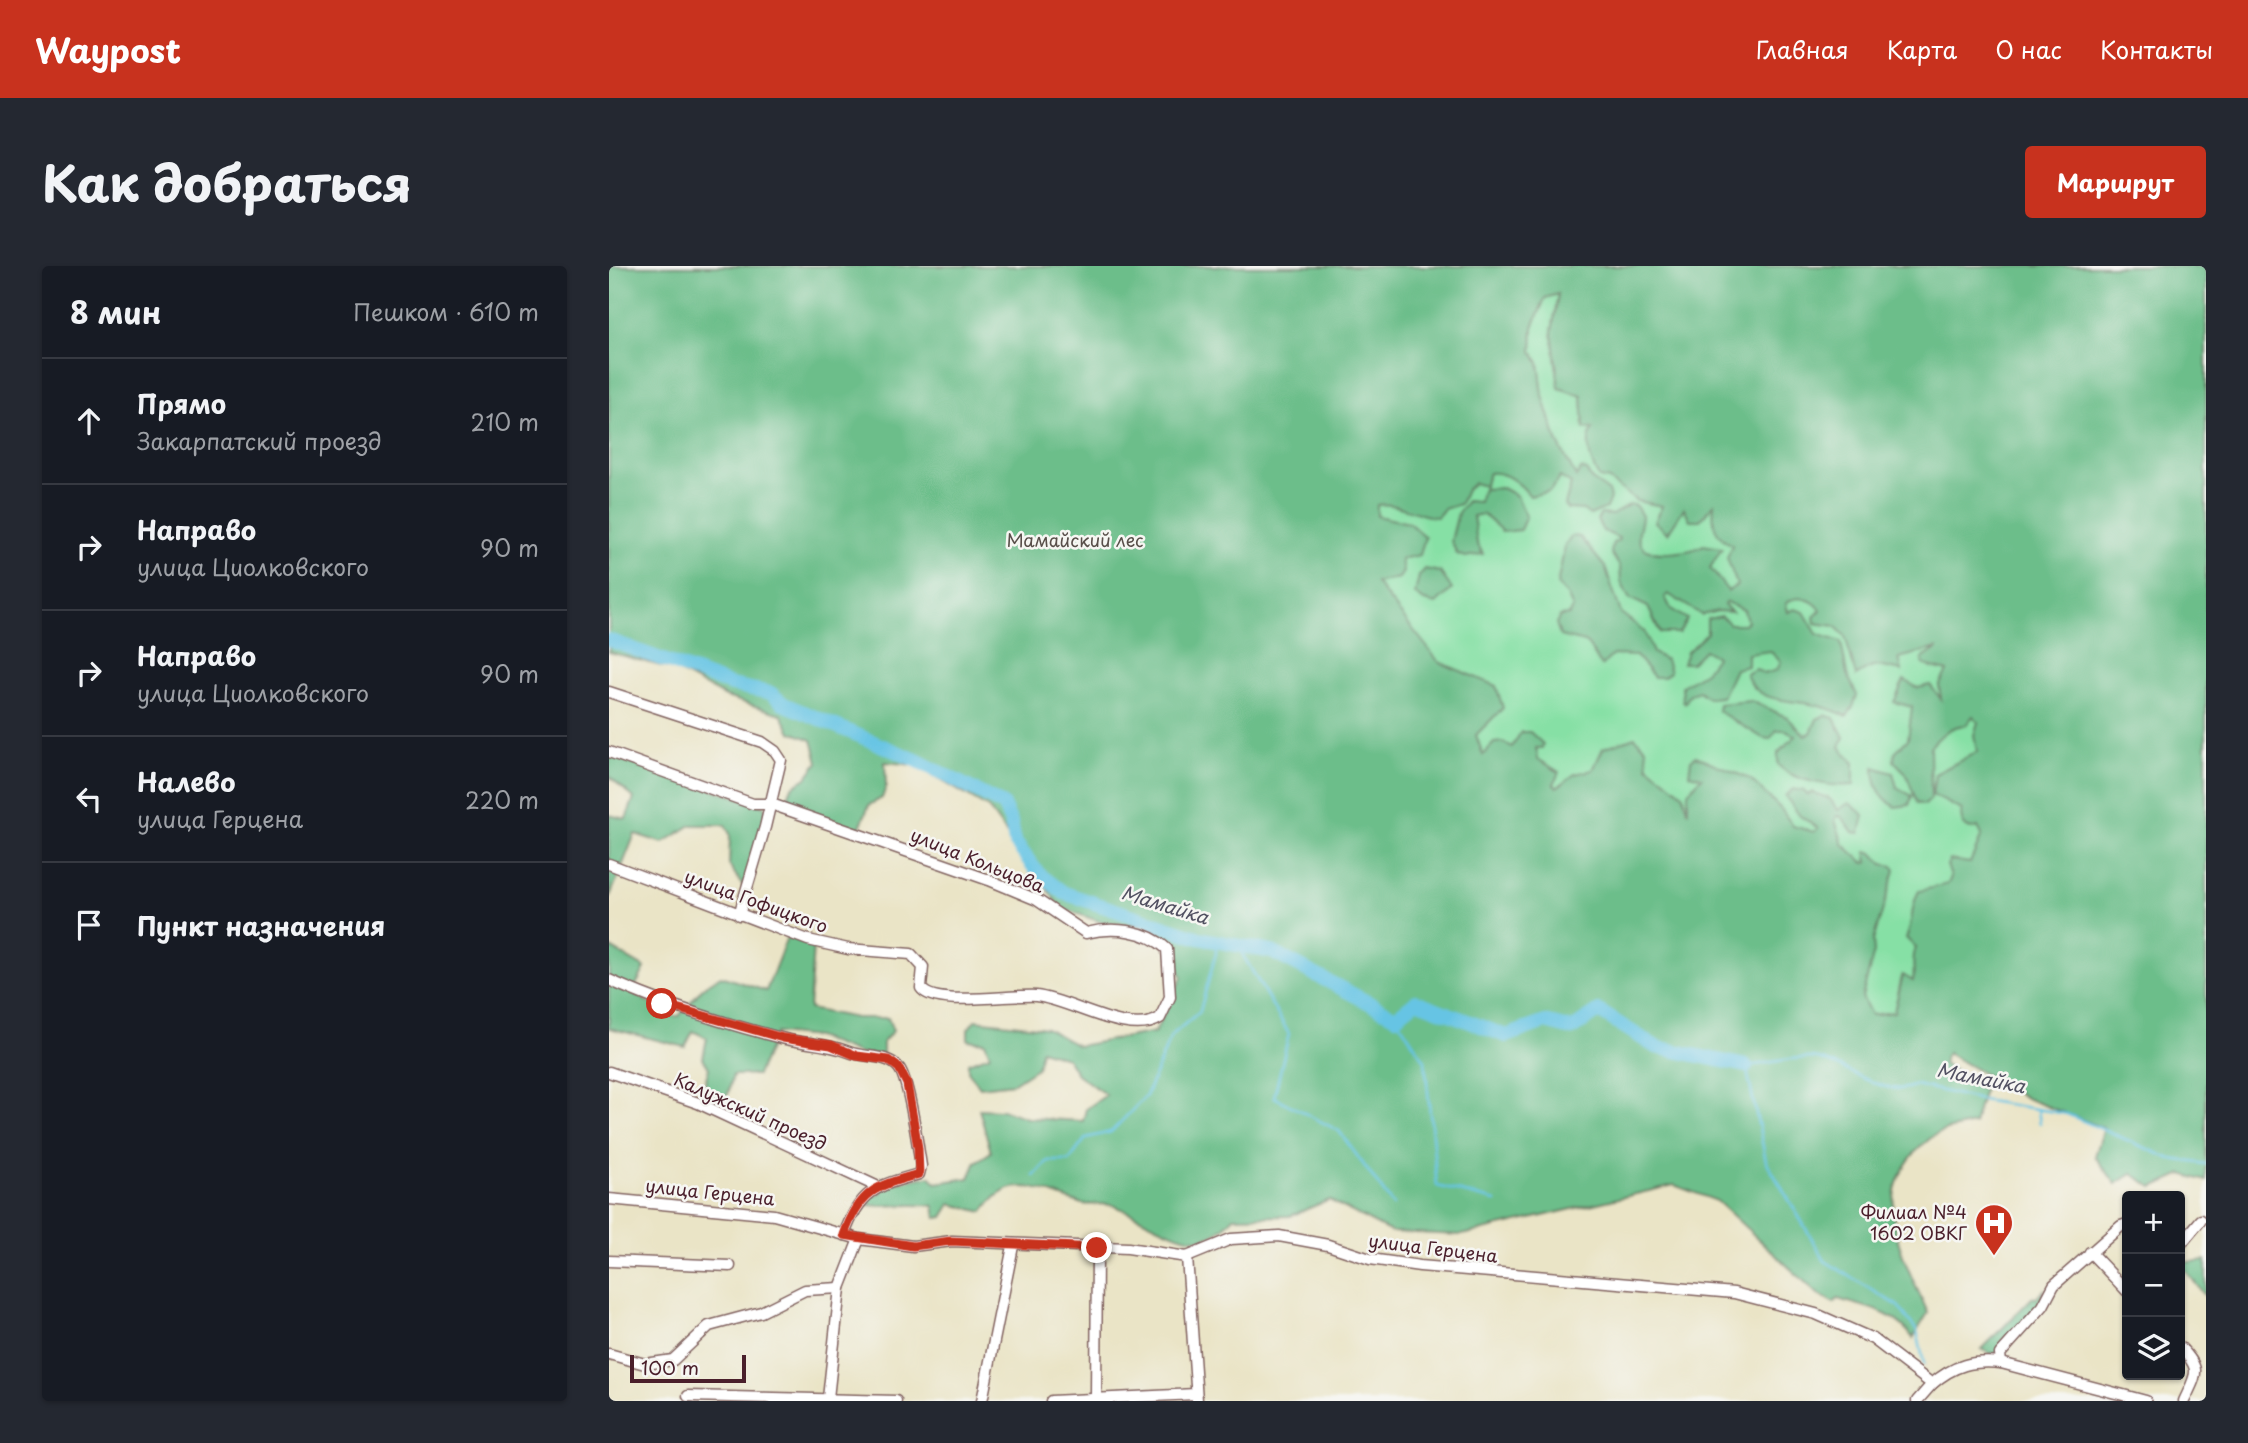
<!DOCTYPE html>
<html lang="ru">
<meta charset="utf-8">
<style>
:root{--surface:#171b24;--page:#242831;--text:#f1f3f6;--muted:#9ea1a6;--line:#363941;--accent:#c8321e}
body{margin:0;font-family:"Playpen Sans",sans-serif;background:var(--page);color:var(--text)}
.controls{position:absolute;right:21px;bottom:21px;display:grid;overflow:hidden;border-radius:7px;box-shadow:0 2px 5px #0004}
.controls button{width:63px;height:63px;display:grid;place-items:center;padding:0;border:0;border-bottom:2px solid var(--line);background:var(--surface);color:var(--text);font:35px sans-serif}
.scale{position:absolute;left:21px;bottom:18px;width:116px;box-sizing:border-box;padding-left:7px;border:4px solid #4a1f2b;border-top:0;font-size:19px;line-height:24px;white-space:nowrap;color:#4a1f2b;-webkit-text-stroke:5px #f6f6f2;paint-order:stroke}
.stop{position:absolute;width:21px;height:21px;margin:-16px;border:5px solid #c8321e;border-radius:50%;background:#fff}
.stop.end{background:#c8321e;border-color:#fff;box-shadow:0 2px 7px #0008}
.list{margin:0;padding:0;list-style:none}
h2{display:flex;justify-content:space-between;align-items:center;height:91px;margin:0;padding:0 28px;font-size:30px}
h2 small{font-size:23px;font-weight:400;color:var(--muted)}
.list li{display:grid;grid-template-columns:46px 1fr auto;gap:21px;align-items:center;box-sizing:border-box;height:126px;padding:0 28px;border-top:2px solid var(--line)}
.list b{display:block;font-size:26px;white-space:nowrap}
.list p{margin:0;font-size:23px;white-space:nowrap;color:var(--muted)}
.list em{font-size:23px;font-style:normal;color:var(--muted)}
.icon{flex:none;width:38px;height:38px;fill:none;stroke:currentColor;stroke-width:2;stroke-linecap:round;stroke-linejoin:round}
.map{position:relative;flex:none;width:1597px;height:1135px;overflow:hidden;border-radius:7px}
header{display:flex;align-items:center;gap:42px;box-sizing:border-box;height:98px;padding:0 35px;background:var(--accent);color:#fff}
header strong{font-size:33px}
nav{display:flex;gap:38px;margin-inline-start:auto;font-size:24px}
.intro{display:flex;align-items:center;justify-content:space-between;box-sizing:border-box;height:168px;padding:0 42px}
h1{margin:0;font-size:49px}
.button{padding:18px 32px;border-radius:7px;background:var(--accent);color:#fff;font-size:24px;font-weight:700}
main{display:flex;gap:42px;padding:0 42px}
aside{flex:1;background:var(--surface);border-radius:7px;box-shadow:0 2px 5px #0004}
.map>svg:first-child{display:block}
</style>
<header>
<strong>Waypost</strong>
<nav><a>Главная</a><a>Карта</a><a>О нас</a><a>Контакты</a></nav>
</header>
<div class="intro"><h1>Как добраться</h1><a class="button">Маршрут</a></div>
<main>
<aside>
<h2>8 мин<small>Пешком · 610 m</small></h2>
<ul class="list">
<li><svg class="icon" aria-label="ahead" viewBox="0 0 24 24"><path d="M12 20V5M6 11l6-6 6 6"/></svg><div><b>Прямо</b><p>Закарпатский проезд</p></div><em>210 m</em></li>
<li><svg class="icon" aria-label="right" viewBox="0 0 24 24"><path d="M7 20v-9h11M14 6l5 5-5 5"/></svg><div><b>Направо</b><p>улица Циолковского</p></div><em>90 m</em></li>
<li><svg class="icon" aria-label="right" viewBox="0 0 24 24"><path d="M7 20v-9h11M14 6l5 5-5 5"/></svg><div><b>Направо</b><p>улица Циолковского</p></div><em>90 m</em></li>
<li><svg class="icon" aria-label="left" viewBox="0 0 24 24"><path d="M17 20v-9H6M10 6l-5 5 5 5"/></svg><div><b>Налево</b><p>улица Герцена</p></div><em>220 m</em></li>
<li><svg class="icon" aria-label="arrive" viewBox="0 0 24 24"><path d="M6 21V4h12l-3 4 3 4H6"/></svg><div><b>Пункт назначения</b></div></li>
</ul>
</aside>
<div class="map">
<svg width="1597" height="1135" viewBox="0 0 1597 1135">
<rect width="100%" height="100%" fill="#f6f6f2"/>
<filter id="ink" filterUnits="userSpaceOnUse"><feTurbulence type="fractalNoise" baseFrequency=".0143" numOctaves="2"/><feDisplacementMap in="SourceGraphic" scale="14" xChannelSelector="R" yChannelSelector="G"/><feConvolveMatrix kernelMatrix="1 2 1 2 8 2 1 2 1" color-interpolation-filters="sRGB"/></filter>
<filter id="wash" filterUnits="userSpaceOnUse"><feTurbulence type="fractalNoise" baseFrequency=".00686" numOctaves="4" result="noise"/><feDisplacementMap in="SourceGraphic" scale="28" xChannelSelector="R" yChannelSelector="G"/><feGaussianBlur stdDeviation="1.57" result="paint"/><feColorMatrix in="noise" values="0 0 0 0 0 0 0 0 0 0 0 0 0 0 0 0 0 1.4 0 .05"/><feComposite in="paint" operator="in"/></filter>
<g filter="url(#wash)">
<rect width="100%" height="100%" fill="#eae4c6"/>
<path fill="#86e0a5" stroke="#688068" stroke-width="2" d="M949,28L943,66L973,129L975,162L984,163L1072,212L1331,381L1393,412L1396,538L1304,716L1293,710L1285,746L1262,749L1252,731L874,490L867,469L887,420L830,397L740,282L765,237L948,177L934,130L930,97L923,85L924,61L936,32Z"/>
<g fill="#6cbe8a" stroke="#5b6e5a" stroke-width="2" fill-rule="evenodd">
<path d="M0,0H1597V915L1573,908L1544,921L1523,908L1507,918L1486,890L1495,862L1419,833L1338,787L1334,797L1375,824L1365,858C1352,861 1333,863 1323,871C1255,923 1291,985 1319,1047L1304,1072C1286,1045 1258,1042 1229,1033L1225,1037L1209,1028L1108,935L1065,919L853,969L782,966L720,934L681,950L625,951C615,963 603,973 585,973C566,972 525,947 506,940C496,936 484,940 474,938C434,927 403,902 374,946L342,938L334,951L327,952L325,940C301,937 283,941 259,939L261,931L272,927L275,919L321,910L327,917L360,912L367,896L382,886L370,843L394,844L418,852L474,855L477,843L497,829L468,808L458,792L432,784L428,802L405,817L371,821L359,805V797L381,789L376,776L359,774V763L366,754L437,762L469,780L546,766L573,711L559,676L537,660L492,656L452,642L379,542L306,499L276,496L277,521L273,532L260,539L251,561H239L176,538L183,521L197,512L209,496L203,474L182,466L172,448L117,431L67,404L0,386ZM949,28L943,66L950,122L973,130L975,162L984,163C975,178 982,198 990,212L1000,214L1028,235L1053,240L1046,256L1059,267L1075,242L1081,254H1091L1105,238C1103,259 1105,269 1123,279L1118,292L1128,319L1119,325L1101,302L1113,282L1094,279C1085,286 1044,291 1035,282C1024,271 1033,261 1033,250L1027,240L1021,238L1003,249L992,248L988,254L994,265L1010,272L1009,275L1004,277L1002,287L1011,301L1012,316L1020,332L1039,341L1051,367H1070L1078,353L1062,343L1056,331L1059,328L1093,349L1109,345L1123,346L1115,339L1117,336L1135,344L1138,355L1135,358H1121L1112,350L1098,353V367L1078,386L1074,397H1082L1095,384L1107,391L1096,406L1073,420L1074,435L1076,437L1081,428L1090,425L1099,432L1113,431L1126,403L1139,400V388L1161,385L1172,396L1168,404L1155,408L1147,403L1137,408C1147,438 1180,433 1206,439C1217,441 1228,446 1238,450L1244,441L1248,429L1238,408L1232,376L1208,368L1195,346L1186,343L1179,346L1177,337C1189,328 1204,333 1212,344L1205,351L1206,357L1226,360L1236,370L1247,410C1270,395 1268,401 1293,405L1290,392L1329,382L1313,393L1315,399L1338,405L1330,420L1332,433L1321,419L1309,422L1295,414L1285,436L1303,441L1299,473L1286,486L1285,495L1297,507L1308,537L1316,539L1322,533L1321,481C1332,469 1340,460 1357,459L1364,450L1369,456L1365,469L1368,486L1326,508L1323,529L1353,544C1351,551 1353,561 1362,563L1369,561L1373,569L1361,597L1341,594L1338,599L1342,611L1339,618L1310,625C1301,640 1305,656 1297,672L1307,682C1302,691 1306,704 1304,715L1294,709L1285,746L1262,749L1253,731L1265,686L1264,675L1286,604L1284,600L1274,598L1262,586H1257L1259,596L1255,597L1234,578L1226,554L1228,550L1233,551L1244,566L1251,567L1255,549L1240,537L1229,544L1221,533L1204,526L1198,529L1195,525L1184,523L1176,530L1191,550L1209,562L1205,566L1184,560L1172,543L1141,513L1087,490L1082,494L1080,508L1093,511L1079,526V546L1074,528L1039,500L1037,482L1026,471L994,482L984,504L966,508L948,521L945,518L950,506L929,493L927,482H933L934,478L921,466H912L903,481L894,476L885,477L874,489L867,469L894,442L887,420L830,396L767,317L790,312L794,306L792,293L811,289L816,271L800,257L768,250V239C791,236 809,251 828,251L835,243L851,238L857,224L865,217L875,220L880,207C896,205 911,217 921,230L941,225L951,211L962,218L956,239L958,243L974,244L981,249L997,242L1001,232L999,225L983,214L977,204L972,203L967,211L949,177L934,130L930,97L923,85L924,61L936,32Z"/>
<path d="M893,222L908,230L917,250L911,264L894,266L874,248L864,250L868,277L874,288L856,291L848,288L842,275L849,247L858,235L870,236L874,223Z"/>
<path d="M963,270L971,271L996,301L1012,347L1035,365L1044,387L1057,394L1061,406L1054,411H1045L1027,390L1004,389L992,400C973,368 982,379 951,370L947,357L951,350L960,349L964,342L958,329L948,319L956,280Z"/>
<path d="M816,303L831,306L843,323L827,338L815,335L806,328L810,310Z"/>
<path d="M1142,435L1178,451L1196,469L1202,467L1208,453L1216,449L1225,452L1235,471L1231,481L1245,497V519C1221,521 1186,516 1169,499V487L1187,470L1177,464H1168L1161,473L1154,472L1109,445L1110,438Z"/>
<path d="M0,490L156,540L157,552L136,623L120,599L121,568L116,559H82L54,577L26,568L0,633V549L17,553L25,532L0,510Z"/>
<path d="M1265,501L1284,507L1288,521L1303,530L1300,539L1286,541C1271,530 1265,520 1265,501Z"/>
<path d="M178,671L204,680L200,743L247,752H279L284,765L274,776V788H251L207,771L167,767L148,809H124L119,828L112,836L99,832L96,816L100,802L94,792L98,772L84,765L76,781L0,762V681L36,702L26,721L27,729L62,750H70L96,719L112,710L157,725Z"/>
<path d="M1597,994V1031L1571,997Z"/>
<path d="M1435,1024L1433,1037L1390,1081L1389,1086L1385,1090L1373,1083L1424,1031L1427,1032Z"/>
</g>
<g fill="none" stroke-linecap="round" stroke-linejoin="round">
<g stroke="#66c4e4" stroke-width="2.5">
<path d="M628,679L680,768L665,831L730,865L784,939"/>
<path d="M787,751L816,795L828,920L887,935"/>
<path d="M1429,843L1431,857"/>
<path d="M425,910L439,895H460L477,872L502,866L537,830L562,770L591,745L607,687V675"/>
<path d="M1315,1098L1308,1065L1289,1040L1216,995L1157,895L1137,800C1156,798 1191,789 1209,793C1239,799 1276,834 1307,819L1372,834L1458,848L1562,893L1597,898"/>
</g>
<path stroke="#66c4e4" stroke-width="14" d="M0,374L122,419L162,427L175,438L307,494L394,539L402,556L406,576L429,607L455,627L590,672L663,686L787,751L807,735L897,770L936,756L963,763L990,745L1047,781L1137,800"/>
</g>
</g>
<g filter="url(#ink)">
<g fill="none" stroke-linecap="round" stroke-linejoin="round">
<defs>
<g id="minor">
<path d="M0,426L153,476L166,485L172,494L156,561L130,649"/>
<path d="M0,486L144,538H162L380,614L428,634L477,667C504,660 538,664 558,683L561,731L551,752C520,772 463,734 427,730C403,728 325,742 312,722L314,701L302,688L239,683L199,674L0,598"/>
<path d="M0,714C55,739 114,757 172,772C195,778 217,777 240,786C255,792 279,788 290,802C300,814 309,881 312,900L310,908C267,920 251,924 235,969"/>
<path d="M0,806L89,837L267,920"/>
<path d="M0,933L165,949L250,973L304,980L343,975L519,982L578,991L622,973L670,970L719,979L761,993L811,1000L1125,1027L1207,1048L1264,1073L1323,1118C1345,1099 1364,1094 1392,1097L1537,1135"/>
<path d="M1571,979L1592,954"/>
<path d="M1481,986L1518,1025"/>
<path d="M578,991L588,1134"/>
<path d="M0,995L121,1000"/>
<path d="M1571,1081C1593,1104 1588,1107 1575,1135"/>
<path d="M0,1088L36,1098L64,1094L100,1060L152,1046L196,1024L231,1022"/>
<path d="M1392,1097L1391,1088L1434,1040L1445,1019L1512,960L1518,958"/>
<path d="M79,1130L287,1135"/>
<path d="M219,1132L231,1022L250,973"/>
<path d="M487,1133L488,982"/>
<path d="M373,1135L404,980"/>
<path d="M442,1135L587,1128"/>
<path d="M1308,1135L1323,1118"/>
</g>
</defs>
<use href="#minor" stroke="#826461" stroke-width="13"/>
<use href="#minor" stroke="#fff" stroke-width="10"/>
</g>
</g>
<g fill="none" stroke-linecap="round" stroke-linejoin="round" filter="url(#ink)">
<path stroke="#c8321e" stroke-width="9" d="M53,738L174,772L222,779L248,790L279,794L290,802L298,818L309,882L310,908C267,920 251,924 235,969L304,980L342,975L488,982"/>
</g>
<defs>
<symbol id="hospital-pin" viewBox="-11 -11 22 30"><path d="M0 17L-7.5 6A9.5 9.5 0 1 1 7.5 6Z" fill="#c8321e" stroke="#f6f6f2"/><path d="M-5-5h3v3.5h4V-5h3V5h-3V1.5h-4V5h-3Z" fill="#fff"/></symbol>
</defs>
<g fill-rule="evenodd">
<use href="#hospital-pin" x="1363" y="935" width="44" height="60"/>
</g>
<g text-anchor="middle" stroke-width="5" stroke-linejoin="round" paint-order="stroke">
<g font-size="18" fill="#594f4a" stroke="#f6f6f2">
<text x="466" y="281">Мамайский лес</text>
</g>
<g font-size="18" fill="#4a1f2b" stroke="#f6f6f2">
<text transform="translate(368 595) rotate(22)" y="6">улица Кольцова</text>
<text transform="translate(147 636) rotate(20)" y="6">улица Гофицкого</text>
<text transform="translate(141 846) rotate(24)" y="6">Калужский проезд</text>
<text transform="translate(101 927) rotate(6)" y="6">улица Герцена</text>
<text transform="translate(824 983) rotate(7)" y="6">улица Герцена</text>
</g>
<g font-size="18" fill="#4a1f2b" stroke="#f6f6f2" text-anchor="end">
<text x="1358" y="953">Филиал №4<tspan x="1358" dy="21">1602 ОВКГ</tspan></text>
</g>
<g font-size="19" font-style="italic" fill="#525162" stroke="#f6f6f2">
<text transform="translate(556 639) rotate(17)" y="7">Мамайка</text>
<text transform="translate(1372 812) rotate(11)" y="7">Мамайка</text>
</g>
</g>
</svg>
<div class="controls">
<button>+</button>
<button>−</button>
<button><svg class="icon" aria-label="layers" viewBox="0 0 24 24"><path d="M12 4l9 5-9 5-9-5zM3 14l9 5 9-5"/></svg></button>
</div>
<div class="scale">100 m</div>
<div class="stop" style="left:53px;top:738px"></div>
<div class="stop end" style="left:488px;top:982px"></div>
</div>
</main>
